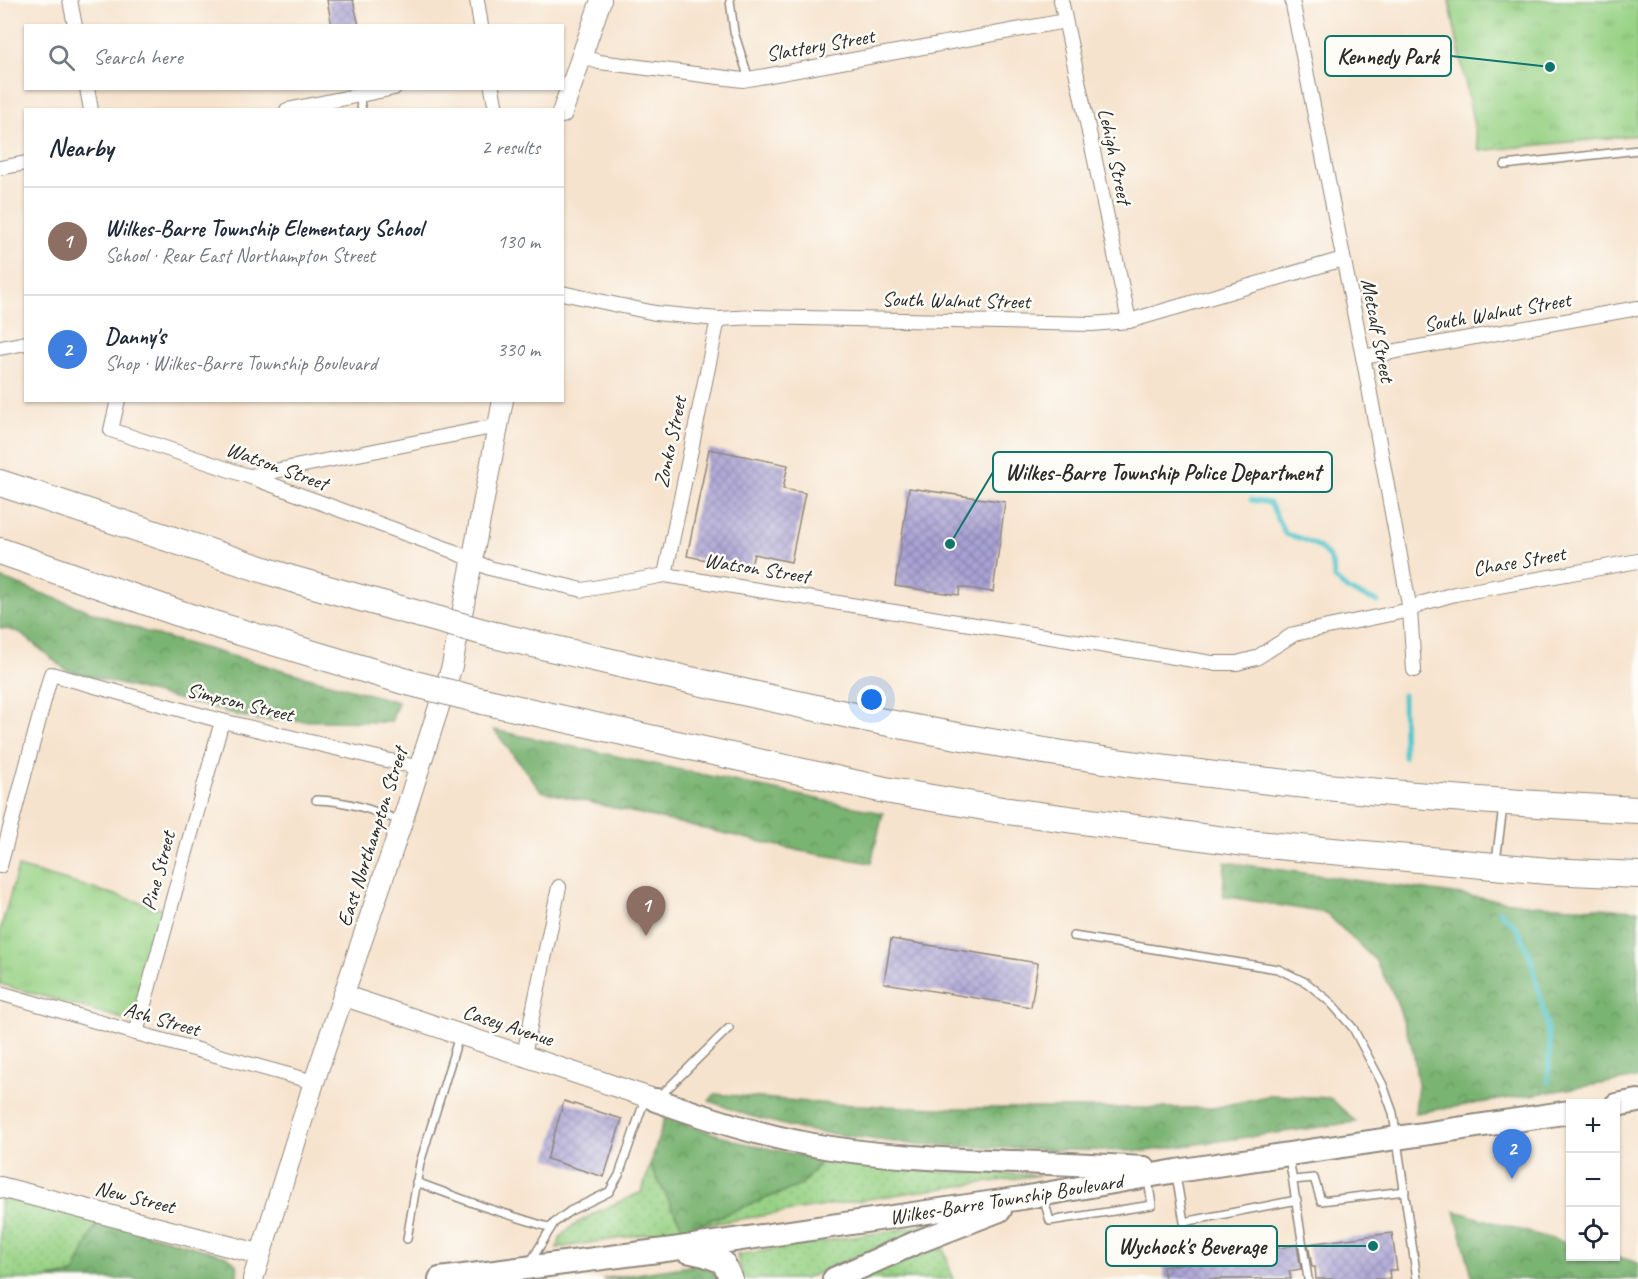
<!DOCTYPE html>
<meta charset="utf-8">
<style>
:root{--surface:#fff;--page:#f2f2f3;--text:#1f2937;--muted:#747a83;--line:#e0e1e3;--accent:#b5179e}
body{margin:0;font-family:Caveat,sans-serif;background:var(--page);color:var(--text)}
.controls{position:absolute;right:18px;bottom:18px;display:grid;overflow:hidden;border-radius:0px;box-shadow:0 2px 4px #0004}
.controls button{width:54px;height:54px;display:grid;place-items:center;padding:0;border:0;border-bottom:2px solid var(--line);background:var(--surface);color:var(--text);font:30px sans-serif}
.you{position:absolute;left:872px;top:700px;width:21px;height:21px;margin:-15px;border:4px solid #fff;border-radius:50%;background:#1a73e8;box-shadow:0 0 0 9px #1a73e833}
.badge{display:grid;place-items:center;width:39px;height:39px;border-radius:50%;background:var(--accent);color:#fff;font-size:20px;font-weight:700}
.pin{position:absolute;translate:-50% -50px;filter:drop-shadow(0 2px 3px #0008)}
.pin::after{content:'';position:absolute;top:32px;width:21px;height:18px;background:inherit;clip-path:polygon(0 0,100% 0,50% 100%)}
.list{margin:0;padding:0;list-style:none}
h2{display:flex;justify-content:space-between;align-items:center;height:78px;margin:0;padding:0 24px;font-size:26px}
h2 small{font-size:20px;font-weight:400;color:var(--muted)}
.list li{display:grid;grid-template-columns:39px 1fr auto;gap:18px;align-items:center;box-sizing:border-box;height:108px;padding:0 24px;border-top:2px solid var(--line)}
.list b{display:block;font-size:22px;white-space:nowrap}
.list p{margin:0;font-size:20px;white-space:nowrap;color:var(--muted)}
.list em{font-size:20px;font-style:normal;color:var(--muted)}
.icon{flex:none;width:33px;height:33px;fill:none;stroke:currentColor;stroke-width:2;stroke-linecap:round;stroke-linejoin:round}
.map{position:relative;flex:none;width:1638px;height:1279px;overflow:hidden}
.search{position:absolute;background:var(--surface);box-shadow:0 2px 4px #0004;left:24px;top:24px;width:540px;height:66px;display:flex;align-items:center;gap:15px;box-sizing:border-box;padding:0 21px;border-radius:0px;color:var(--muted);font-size:22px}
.panel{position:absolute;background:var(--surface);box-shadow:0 2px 4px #0004;left:24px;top:108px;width:540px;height:294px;border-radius:0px}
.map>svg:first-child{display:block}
</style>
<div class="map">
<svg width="1638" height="1279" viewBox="0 0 1638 1279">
<defs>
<pattern id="grass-dots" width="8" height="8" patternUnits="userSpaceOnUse" patternTransform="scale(1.5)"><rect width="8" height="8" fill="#98d285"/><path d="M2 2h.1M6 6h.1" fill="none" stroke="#83b473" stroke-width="1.8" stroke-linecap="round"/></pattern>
<pattern id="forest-crowns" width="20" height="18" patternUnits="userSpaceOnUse" patternTransform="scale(1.5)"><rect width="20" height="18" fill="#7ab472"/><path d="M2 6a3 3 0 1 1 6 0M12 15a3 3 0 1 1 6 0" fill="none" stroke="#64935e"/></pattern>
<pattern id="park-tufts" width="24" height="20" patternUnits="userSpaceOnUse" patternTransform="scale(1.5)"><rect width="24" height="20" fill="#98d285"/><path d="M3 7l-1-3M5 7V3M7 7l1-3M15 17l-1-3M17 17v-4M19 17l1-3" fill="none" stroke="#83b473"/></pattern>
<pattern id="building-cross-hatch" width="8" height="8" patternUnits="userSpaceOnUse" patternTransform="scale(1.5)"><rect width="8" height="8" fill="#a9a2d4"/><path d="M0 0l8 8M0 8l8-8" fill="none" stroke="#8a84ac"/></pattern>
</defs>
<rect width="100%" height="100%" fill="#fdfcf7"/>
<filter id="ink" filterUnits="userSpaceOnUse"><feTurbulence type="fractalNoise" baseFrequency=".0167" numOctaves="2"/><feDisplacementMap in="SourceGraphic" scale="12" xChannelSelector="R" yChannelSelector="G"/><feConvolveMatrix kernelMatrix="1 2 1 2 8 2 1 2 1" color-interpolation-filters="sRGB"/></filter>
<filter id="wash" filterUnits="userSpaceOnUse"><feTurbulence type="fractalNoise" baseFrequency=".008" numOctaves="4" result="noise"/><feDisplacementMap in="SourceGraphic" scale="24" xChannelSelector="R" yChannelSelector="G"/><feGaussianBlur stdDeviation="1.35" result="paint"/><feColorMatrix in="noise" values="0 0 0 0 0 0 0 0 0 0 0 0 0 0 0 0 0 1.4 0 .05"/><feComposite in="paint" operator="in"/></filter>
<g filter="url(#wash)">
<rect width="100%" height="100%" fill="#f6e3cd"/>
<g fill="url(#grass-dots)" stroke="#627e58" stroke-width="1.5">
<path d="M822,1160L926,1171L1040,1175L907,1193L557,1248C558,1245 559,1242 560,1239C568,1222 624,1200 642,1192L650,1165L684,1229L801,1185Z"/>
<path d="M0,1196L98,1220L74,1274L44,1279H0Z"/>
<path d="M946,1222L900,1238L804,1279H743L737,1255Z"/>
<path d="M943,1247L953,1279H856Z"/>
</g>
<g fill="url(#forest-crowns)" stroke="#52704e" stroke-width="1.5">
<path d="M0,578L149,633L398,702L391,722L257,720L66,670L19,632L0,628Z"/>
<path d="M494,730L883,813L871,863L805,852L541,791Z"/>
<path d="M1225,862L1533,905L1638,910V1078L1415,1113L1418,1085L1413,1050L1395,997L1375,960L1326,913L1223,896Z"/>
<path d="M715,1094L831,1104L937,1108H1214L1271,1095L1330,1098L1356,1122L1147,1151L1054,1150L910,1144L803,1130L747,1115L709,1101Z"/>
<path d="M665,1117L739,1142L822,1160L801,1185L684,1230L650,1165Z"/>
<path d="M1455,1211L1570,1244V1256H1616L1638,1263V1279H1473Z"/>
<path d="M98,1220L227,1256C236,1262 240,1268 236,1279H44L74,1274Z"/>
<path d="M697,1265L710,1269L718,1279H603Z"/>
</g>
<g fill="url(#park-tufts)" stroke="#627e58" stroke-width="1.5">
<path d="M1449,0H1638V135L1479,151Z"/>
<path d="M18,867L164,909L131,1021L0,984V931Z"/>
</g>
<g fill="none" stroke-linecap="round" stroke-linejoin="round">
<g stroke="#58c6cc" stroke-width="5">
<path d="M1251,500L1270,503L1285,534C1310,540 1335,549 1334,578L1348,590L1378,602"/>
<path d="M1403,695L1404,757"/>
<path d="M1499,911L1517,928L1530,956L1546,1020L1550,1046L1548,1082"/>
</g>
</g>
<g id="blocks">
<g fill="url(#building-cross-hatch)">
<path d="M327,0H353L359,26H332Z"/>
<path d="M709,449L788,465L783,489L805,493L791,562L754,554L750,569L687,556Z"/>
<path d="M909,488L1005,502L993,592L960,587L959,595L895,586Z"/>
<path d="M891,939L1038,963L1031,1007L884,983Z"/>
<path d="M564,1101L622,1119L604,1177L547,1159Z"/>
<path d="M1392,1233L1397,1270H1389L1390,1279H1316L1315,1267H1312L1308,1244Z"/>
<path d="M1297,1245L1301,1269L1289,1271L1291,1279H1165L1163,1267Z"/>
</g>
</g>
</g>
<g filter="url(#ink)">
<use href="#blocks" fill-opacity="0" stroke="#90877c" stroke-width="1.5"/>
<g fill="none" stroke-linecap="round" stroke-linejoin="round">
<defs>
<g id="lane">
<path d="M730,0L734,32L749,79"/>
<path d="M359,96L362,110"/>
<path d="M1505,165L1638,150"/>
<path d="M316,800C345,800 373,810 400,821"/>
<path d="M1496,861L1503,807"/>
<path d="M1073,936L1278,969L1307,983L1331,1003L1353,1028L1383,1085L1393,1113L1417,1279"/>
<path d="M660,1096L729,1028"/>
<path d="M1289,1157L1308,1279"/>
<path d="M1176,1175L1184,1222L1297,1200"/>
<path d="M1293,1180L1314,1178L1321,1201L1405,1191"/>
<path d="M416,1182L484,1207L551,1228"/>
<path d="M1043,1197L1050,1221L1152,1205L1148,1180"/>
<path d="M407,1239L420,1163L459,1036"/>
<path d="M531,1261L554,1223L570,1211L609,1192L619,1175L645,1099"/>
</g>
<g id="street">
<path d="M70,0L75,26"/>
<path d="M477,0L481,26"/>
<path d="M1061,0L1129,321"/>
<path d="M1292,0L1366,372L1410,610L1414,670"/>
<path d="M581,56L599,62L743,80L1065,21"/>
<path d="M87,88L91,110"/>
<path d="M492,88L496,110"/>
<path d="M287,110L394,88"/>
<path d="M0,168L26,163"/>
<path d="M562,293L655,313L718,319L755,317L1092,324L1129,321L1343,259"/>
<path d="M0,348L26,343"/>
<path d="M1363,357L1638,308"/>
<path d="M118,400L111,430L248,476L450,550L489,568L583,590L665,575L1212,663H1237L1256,658L1294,634L1410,610L1423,603L1455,594L1638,561"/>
<path d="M250,476L497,426"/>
<path d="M665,575L718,319"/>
<path d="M0,866L51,674L222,721L420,768"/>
<path d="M0,993L136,1033L314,1082"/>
<path d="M136,1033L222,721"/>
<path d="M524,1055L559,887"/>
</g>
<g id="secondary">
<path d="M562,113L601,0"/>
<path d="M345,996L656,1100"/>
<path d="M0,1187L259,1254"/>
<path d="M253,1279L314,1082L402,822L452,666L503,400"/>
</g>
<g id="primary">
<path d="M656,1100C713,1120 771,1139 831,1148C935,1164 1040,1160 1144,1168"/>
<path d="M1616,1105L1638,1101"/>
<path d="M687,1251L705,1255L723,1262L731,1279"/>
<path d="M440,1279L673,1249L1022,1198L1176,1171L1570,1112"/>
<path d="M834,1279L915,1243L1000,1210"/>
</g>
<g id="highway">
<path d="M0,483L292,579L422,615"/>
<path d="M0,551L190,617L407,682"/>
<path d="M494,635C683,678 872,725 1064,754C1254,784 1446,800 1638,810"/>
<path d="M483,701L885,790L1008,811L1246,843L1548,871L1638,875"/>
</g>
</defs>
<use href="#lane" stroke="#90877c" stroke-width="10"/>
<use href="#street" stroke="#90877c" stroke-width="16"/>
<use href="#secondary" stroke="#90877c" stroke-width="22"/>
<use href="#primary" stroke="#90877c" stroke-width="26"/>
<use href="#highway" stroke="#90877c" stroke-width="28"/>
<use href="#lane" stroke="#fff" stroke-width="7"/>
<use href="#street" stroke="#fff" stroke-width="14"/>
<use href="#secondary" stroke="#fff" stroke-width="20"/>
<use href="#primary" stroke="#fff" stroke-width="22"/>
<use href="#highway" stroke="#fff" stroke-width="26"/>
<defs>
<g id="highway-bridge">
<path d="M422,615L494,635"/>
<path d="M407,682L483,701"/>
</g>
</defs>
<use href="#highway-bridge" stroke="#90877c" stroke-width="28" stroke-linecap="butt"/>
<use href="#highway-bridge" stroke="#fff" stroke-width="26"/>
</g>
</g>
<g text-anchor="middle" stroke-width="5" stroke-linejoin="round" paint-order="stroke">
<g font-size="21" fill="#2b2b2b" stroke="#fdfcf7">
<text transform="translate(820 45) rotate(-10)" y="7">Slattery Street</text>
<text transform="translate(1115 156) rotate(78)" y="7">Lehigh Street</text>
<text transform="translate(956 300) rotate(1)" y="7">South Walnut Street</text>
<text transform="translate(1497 312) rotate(-10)" y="7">South Walnut Street</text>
<text transform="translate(1378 330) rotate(79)" y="7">Metcalf Street</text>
<text transform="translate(670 442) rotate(-78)" y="7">Zonko Street</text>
<text transform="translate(277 466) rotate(20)" y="7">Watson Street</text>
<text transform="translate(1519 561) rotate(-10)" y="7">Chase Street</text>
<text transform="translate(757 568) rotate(9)" y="7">Watson Street</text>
<text transform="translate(240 702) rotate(14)" y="7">Simpson Street</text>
<text transform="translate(372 837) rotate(-72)" y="7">East Northampton Street</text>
<text transform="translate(158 871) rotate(-75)" y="7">Pine Street</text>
<text transform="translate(162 1019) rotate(16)" y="7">Ash Street</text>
<text transform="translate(508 1025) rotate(18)" y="7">Casey Avenue</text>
<text transform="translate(135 1197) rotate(14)" y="7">New Street</text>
<text transform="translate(1006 1199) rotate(-9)" y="7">Wilkes-Barre Township Boulevard</text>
</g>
</g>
<path fill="none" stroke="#0f766e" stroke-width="2" d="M1550 67L1451 56M950 544L993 472M1373 1246L1277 1246"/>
<g fill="#0f766e" stroke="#fdfcf7" stroke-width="2">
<circle cx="1550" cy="67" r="6"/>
<circle cx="950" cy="544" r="6"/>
<circle cx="1373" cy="1246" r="6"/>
</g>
<g fill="#fdfcf7" stroke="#0f766e" stroke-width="2">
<rect x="1325" y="36" width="126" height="40" rx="6"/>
<rect x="993" y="452" width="339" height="40" rx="6"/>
<rect x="1106" y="1226" width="171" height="40" rx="6"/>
</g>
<g font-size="22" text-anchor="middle" font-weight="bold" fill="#2b2b2b">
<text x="1388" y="64">Kennedy Park</text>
<text x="1163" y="480">Wilkes-Barre Township Police Department</text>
<text x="1192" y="1254">Wychock's Beverage</text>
</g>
</svg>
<div class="controls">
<button>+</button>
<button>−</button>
<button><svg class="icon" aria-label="locate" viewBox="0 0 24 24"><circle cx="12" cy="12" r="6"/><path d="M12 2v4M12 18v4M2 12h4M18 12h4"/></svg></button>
</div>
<div class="you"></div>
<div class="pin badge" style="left:646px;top:936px;background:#8d6e63">1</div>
<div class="pin badge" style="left:1512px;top:1179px;background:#3f7fe0">2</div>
<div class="search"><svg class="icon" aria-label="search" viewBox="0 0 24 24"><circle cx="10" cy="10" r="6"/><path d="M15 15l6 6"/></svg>Search here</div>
<section class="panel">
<h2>Nearby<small>2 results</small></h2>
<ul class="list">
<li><span class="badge" style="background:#8d6e63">1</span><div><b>Wilkes-Barre Township Elementary School</b><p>School · Rear East Northampton Street</p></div><em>130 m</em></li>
<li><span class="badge" style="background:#3f7fe0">2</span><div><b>Danny's</b><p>Shop · Wilkes-Barre Township Boulevard</p></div><em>330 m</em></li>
</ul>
</section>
</div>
